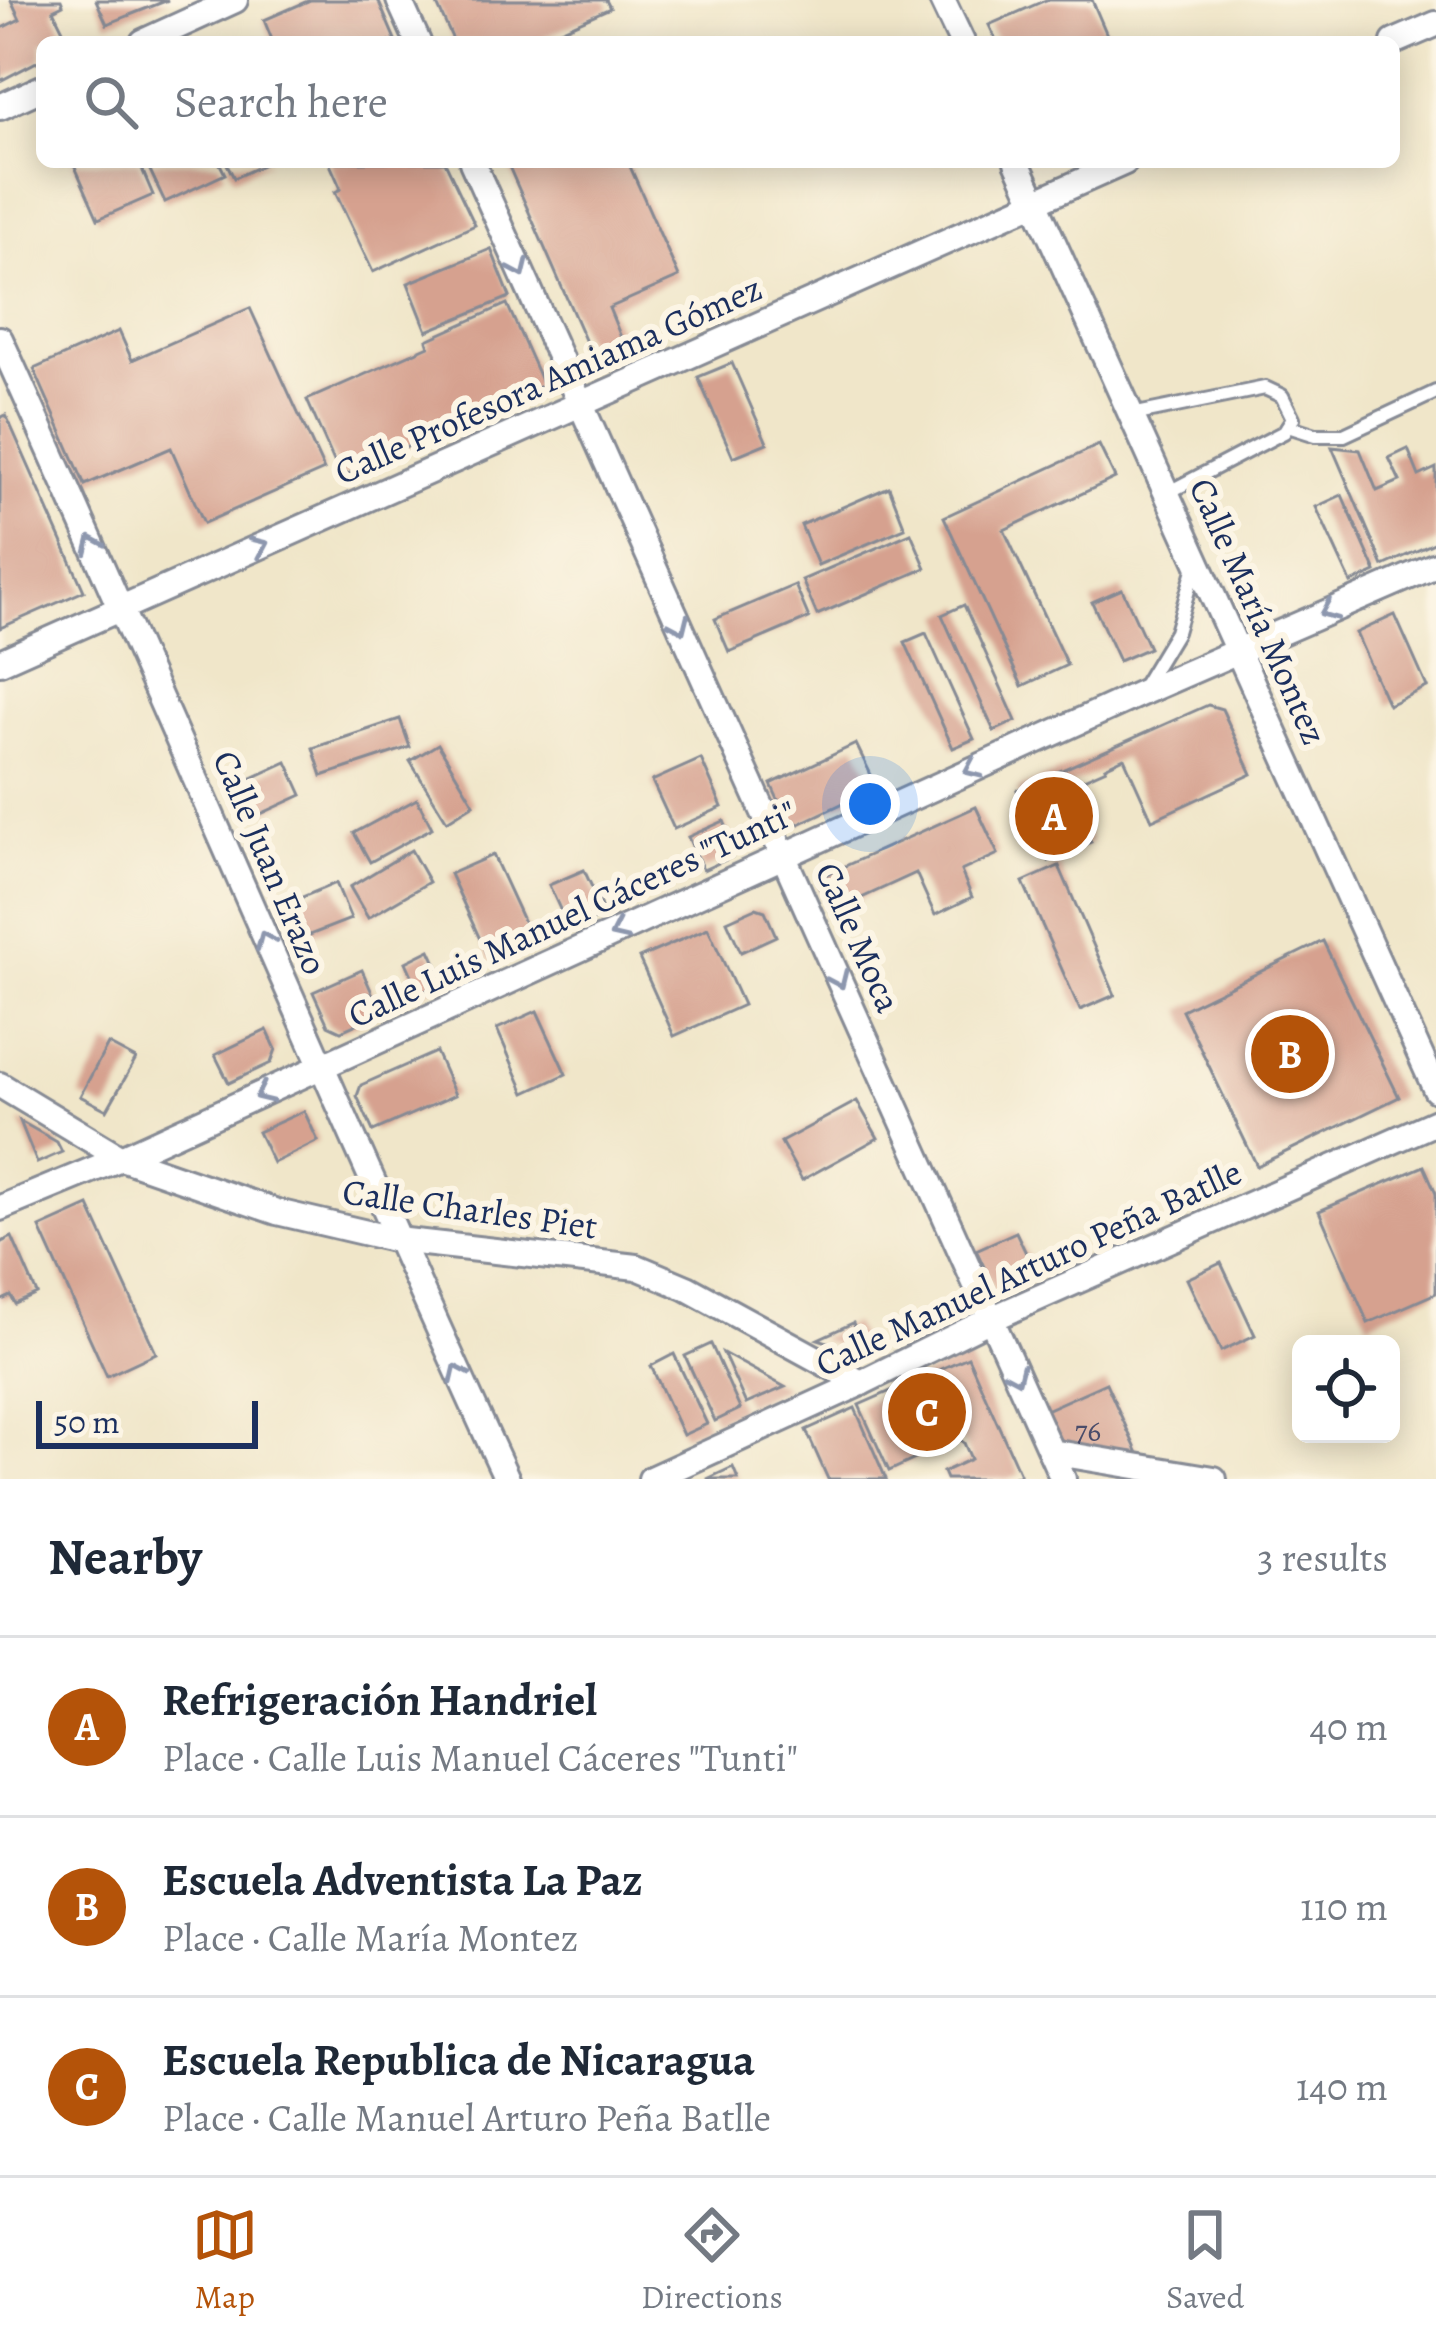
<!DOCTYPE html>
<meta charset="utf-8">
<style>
:root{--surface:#fff;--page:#f6f6f7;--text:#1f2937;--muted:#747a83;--line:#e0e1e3;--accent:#b45309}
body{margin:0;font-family:Alegreya,serif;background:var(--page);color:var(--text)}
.controls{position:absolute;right:36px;bottom:36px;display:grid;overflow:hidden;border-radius:18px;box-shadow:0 6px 30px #0003}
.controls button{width:108px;height:108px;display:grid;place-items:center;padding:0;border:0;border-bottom:3px solid var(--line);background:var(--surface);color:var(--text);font:60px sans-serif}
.scale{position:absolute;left:36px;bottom:30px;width:222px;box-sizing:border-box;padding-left:12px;border:6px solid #1b2f5e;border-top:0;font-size:33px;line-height:42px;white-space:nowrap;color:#1b2f5e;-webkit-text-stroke:9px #fcf5e5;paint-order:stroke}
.you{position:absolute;left:870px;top:804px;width:42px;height:42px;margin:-30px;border:9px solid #fff;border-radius:50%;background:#1a73e8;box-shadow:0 0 0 18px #1a73e833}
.badge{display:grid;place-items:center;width:78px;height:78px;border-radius:50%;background:var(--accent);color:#fff;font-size:39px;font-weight:700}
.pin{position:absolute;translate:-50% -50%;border:6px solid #fff;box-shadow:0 3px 12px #0006}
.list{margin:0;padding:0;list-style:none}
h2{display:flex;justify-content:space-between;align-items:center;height:156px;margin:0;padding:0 48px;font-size:51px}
h2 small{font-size:39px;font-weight:400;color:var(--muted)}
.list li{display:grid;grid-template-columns:78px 1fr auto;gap:36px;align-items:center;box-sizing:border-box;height:180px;padding:0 48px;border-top:3px solid var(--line)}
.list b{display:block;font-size:45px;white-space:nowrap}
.list p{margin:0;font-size:39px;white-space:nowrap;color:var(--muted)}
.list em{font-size:39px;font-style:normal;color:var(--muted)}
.icon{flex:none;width:66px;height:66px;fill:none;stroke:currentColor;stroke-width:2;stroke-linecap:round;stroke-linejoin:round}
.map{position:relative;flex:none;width:1436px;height:1479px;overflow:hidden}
.search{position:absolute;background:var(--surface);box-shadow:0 6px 30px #0003;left:36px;right:36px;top:36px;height:132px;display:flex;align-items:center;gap:30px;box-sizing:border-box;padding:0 42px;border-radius:18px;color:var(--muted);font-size:45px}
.sheet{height:696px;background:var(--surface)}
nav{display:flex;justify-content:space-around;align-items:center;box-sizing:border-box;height:168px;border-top:3px solid var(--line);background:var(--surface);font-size:33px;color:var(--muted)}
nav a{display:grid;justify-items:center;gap:6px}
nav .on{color:var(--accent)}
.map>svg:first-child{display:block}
</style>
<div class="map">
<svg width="1436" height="1479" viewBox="0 0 1436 1479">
<rect width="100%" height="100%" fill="#fcf5e5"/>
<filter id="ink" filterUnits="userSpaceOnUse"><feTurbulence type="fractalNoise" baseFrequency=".00833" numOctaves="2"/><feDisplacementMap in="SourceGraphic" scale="24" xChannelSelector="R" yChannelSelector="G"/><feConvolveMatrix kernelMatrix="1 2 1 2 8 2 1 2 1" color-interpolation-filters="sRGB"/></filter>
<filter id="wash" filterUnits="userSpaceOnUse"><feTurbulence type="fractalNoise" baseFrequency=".004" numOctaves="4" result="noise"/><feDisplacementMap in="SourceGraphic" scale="48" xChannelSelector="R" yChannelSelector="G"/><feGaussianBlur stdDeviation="2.7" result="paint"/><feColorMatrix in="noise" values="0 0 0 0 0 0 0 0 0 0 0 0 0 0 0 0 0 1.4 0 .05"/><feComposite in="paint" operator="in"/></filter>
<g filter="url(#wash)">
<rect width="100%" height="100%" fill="#f0e6c9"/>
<g id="blocks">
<g fill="#d6a18f">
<path d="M11,0H61L63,5L53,10L69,42H42V59L0,81V29L20,19Z"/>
<path d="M96,0H168L107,24Z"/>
<path d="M310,0H378L396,42H273L264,20Z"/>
<path d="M435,0H606L610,8L533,42H454Z"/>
<path d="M1046,0H1092L1110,42H997L989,25Z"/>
<path d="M73,162H139L153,195L98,219Z"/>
<path d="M146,162H219L225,174L165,202Z"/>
<path d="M226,162H269L234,178Z"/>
<path d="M329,162H445L475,225L373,272L335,192L341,189Z"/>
<path d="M507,162H628L679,277L609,308L627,352L596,365Z"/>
<path d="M491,249L510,297L427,331L408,283Z"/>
<path d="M507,304L543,385L341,477L307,400L429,346L427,340Z"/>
<path d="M250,308L324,470L204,523L171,448L85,485L34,369L119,331L132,360Z"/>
<path d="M732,363L767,443L733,457L698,377Z"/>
<path d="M6,415L84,591L0,628V418Z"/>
<path d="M1099,445L1115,478L1004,530L1067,665L1022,686L944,517Z"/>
<path d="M1332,447L1360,450L1377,491L1400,481L1389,458L1408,449L1419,476L1436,468V542L1383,566Z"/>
<path d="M889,487L905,528L818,565L801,525Z"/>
<path d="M1342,495L1376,572L1351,583L1316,507Z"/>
<path d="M911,533L926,568L817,615L802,580Z"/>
<path d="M795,585L809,618L729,652L715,619Z"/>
<path d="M1122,589L1149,648L1119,661L1092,602Z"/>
<path d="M964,605L1016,721L994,731L942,615Z"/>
<path d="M1395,615L1427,687L1388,705L1356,633Z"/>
<path d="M926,633L974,739L953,748L905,642Z"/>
<path d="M1208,705L1222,709L1252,774L1152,820L1124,758L1105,767L1106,769L1066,787L1091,842L1049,861L1017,790Z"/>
<path d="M400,719L410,747L322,776L313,748Z"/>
<path d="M438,744L474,804L447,821L410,761Z"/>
<path d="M856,744L877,787L799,824L786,817L771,784Z"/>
<path d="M701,759L722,807L674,829L652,781Z"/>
<path d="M287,762L302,795L254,817L239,784Z"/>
<path d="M417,799L432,828L370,862L354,833Z"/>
<path d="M976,807L998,854L961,871L972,897L935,915L916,873L831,912L819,887L821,877Z"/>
<path d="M724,821L735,847L732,857L703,870L688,837Z"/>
<path d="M411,850L429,882L368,918L350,887Z"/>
<path d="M493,855L533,942L490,961L450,874Z"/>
<path d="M1059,866L1115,995L1080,1010L1023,882Z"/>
<path d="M584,870L605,915L570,931L549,885Z"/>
<path d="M336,883L351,919L302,938L288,903Z"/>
<path d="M756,908L765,911L776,936L741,952L727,921Z"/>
<path d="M708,928L743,1005L674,1036L639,958Z"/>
<path d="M1323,941L1399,1097L1257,1166L1182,1010Z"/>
<path d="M430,950L445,982L420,993L406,962Z"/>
<path d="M362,970L381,1013L341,1031L328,1025L313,992Z"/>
<path d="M537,1011L566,1074L525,1093L497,1029Z"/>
<path d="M267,1030L276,1049L271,1063L229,1083L215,1055Z"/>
<path d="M108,1044L136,1059L107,1110L80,1096Z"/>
<path d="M436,1052L455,1095L373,1131L357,1096L361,1085Z"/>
<path d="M857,1101L878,1138L802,1180L781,1142Z"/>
<path d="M304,1111L318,1141L273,1163L258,1132Z"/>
<path d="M20,1121L57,1142L62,1152L37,1163Z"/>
<path d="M1424,1166L1436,1193V1293L1368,1323L1319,1211Z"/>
<path d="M89,1206L156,1353L107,1376L40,1228Z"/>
<path d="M1016,1232L1036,1274L996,1292L976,1250Z"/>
<path d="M12,1237L37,1294L15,1304L11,1296L0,1301V1243Z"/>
<path d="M1221,1263L1255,1335L1221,1351L1187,1279Z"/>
<path d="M853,1323L868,1355L818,1339Z"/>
<path d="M711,1344L740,1409L715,1421L685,1356Z"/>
<path d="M723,1353L785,1387L746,1404Z"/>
<path d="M674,1354L707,1424L683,1435L651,1366Z"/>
<path d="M968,1357L1020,1474L1010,1479H946L943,1472L971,1459L964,1443L932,1418L920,1424L925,1437L908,1444L915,1459L889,1471L859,1405Z"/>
<path d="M1106,1383L1141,1460L1056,1449L1039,1413Z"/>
<path d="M855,1408L886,1479H828L806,1430Z"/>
<path d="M733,1467L738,1479H707Z"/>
</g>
</g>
</g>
<g filter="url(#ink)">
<use href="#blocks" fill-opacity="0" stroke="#868a94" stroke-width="3"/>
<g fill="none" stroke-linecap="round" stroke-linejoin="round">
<defs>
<g id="lane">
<path d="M1132,415L1265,388L1282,396L1293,418L1284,432L1167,493"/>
<path d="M1288,426L1316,435H1344L1436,392"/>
<path d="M1141,690L1176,632L1195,566"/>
</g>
<g id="street">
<path d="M399,0L418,42"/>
<path d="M942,0L962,42"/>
<path d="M143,42L235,0"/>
<path d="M1394,42L1436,24"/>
<path d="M0,107L42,88"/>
<path d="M472,162L1063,1479"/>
<path d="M1017,162L1436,1090"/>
<path d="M0,339C172,718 333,1101 507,1479"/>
<path d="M0,662L1125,162"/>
<path d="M0,1085L121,1158L277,1212L397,1240L637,1267L687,1288L861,1383"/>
<path d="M0,1208L121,1158L1139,694L1436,565"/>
<path d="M1051,1452L1214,1479"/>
<path d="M651,1479L861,1383L991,1319L1436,1122"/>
</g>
</defs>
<use href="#lane" stroke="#868a94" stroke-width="18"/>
<use href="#street" stroke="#868a94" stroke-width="30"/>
<use href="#lane" stroke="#fff" stroke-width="12"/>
<use href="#street" stroke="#fff" stroke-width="24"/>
</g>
<defs><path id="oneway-chevron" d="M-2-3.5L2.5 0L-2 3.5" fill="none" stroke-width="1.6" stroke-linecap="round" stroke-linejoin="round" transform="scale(3)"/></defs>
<g stroke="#8d97ae">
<use href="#oneway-chevron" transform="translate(520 269) rotate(66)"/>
<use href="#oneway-chevron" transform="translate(93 544) rotate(-114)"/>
<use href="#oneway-chevron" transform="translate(260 546) rotate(-24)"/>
<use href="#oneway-chevron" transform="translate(1328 611) rotate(157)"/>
<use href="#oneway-chevron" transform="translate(680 625) rotate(66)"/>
<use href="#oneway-chevron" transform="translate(972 769) rotate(156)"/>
<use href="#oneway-chevron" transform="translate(618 932) rotate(155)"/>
<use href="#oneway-chevron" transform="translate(265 940) rotate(-113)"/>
<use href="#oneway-chevron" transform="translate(839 980) rotate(66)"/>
<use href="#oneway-chevron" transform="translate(263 1094) rotate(156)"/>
<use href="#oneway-chevron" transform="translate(458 1373) rotate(-115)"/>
<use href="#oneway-chevron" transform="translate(1016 1375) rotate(66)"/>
</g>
</g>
<g text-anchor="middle" stroke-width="12" stroke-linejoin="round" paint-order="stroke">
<g font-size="30" fill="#4a4c6a">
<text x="1088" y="1441">76</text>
</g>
<g font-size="36" fill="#1b2f5e" stroke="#fcf5e5">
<text transform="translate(548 379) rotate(-24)" y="13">Calle Profesora Amiama Gómez</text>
<text transform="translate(1259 611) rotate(66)" y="13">Calle María Montez</text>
<text transform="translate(271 862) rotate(67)" y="13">Calle Juan Erazo</text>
<text transform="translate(572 913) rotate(-25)" y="13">Calle Luis Manuel Cáceres "Tunti"</text>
<text transform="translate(859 937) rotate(66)" y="13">Calle Moca</text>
<text transform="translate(470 1208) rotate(8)" y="13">Calle Charles Piet</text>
<text transform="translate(1028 1267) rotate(-25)" y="13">Calle Manuel Arturo Peña Batlle</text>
</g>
</g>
</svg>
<div class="controls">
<button><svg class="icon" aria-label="locate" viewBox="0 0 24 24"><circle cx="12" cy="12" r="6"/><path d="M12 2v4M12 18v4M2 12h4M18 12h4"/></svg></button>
</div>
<div class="scale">50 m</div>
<div class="you"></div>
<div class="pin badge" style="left:1054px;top:816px">A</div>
<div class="pin badge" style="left:1290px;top:1054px">B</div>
<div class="pin badge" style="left:927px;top:1412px">C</div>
<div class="search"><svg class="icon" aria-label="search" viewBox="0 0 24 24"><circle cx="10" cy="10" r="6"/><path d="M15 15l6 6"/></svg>Search here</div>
</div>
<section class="sheet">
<h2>Nearby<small>3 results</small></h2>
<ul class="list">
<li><span class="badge">A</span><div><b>Refrigeración Handriel</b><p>Place · Calle Luis Manuel Cáceres &quot;Tunti&quot;</p></div><em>40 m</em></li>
<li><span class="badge">B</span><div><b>Escuela Adventista La Paz</b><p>Place · Calle María Montez</p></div><em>110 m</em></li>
<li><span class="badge">C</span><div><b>Escuela Republica de Nicaragua</b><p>Place · Calle Manuel Arturo Peña Batlle</p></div><em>140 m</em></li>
</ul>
</section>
<nav>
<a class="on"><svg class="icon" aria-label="map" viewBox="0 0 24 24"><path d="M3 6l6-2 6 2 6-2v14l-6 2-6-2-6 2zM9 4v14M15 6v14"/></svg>Map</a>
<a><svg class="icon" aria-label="directions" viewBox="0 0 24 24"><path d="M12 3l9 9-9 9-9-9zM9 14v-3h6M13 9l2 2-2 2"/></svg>Directions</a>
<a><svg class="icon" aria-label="saved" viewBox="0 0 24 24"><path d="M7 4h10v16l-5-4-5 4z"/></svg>Saved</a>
</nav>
